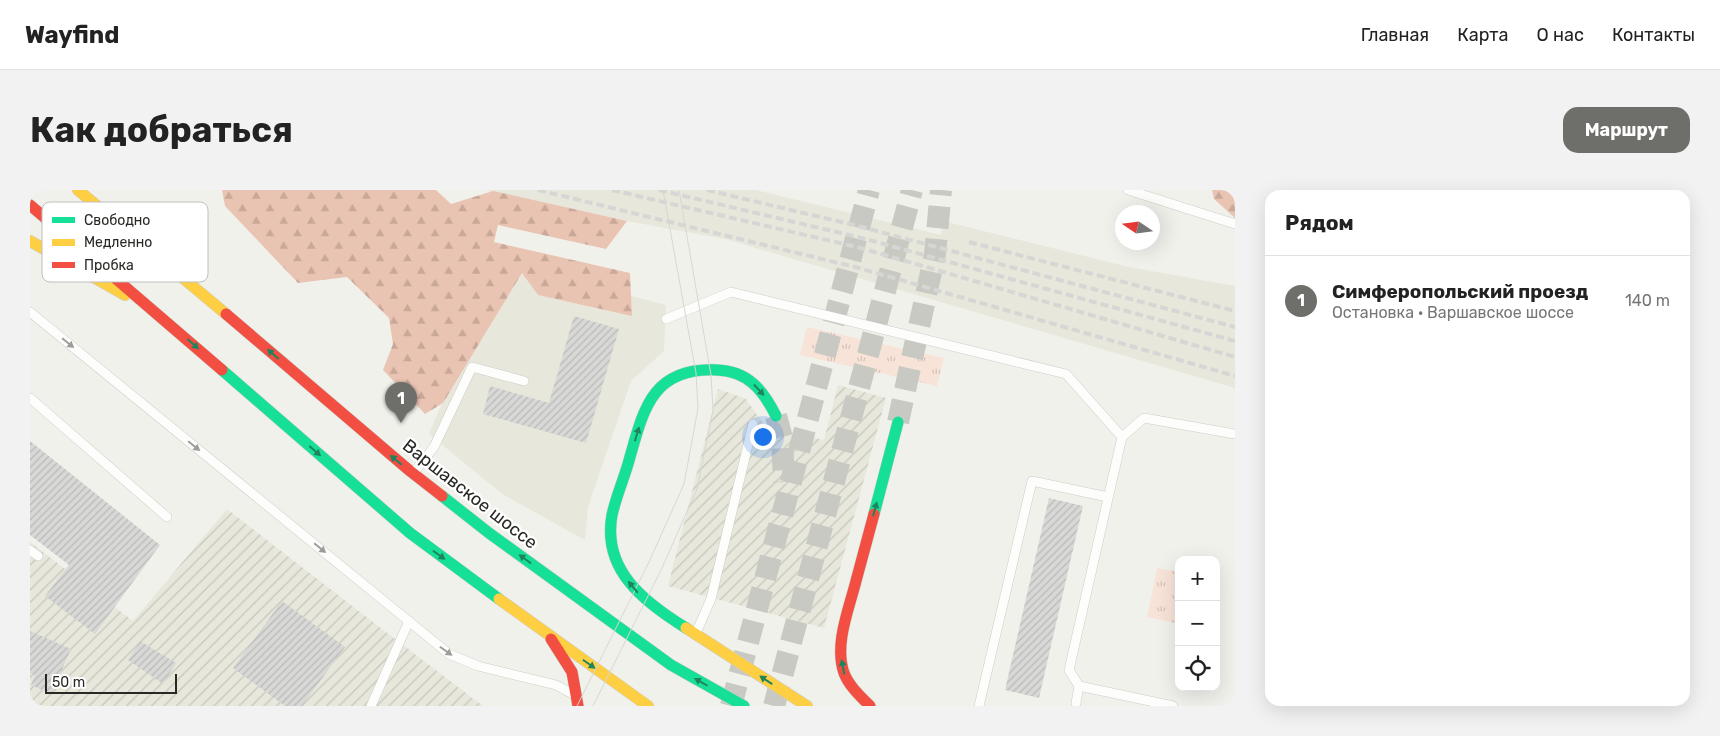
<!DOCTYPE html>
<html lang="ru">
<meta charset="utf-8">
<style>
:root{--surface:#fff;--page:#f2f2f2;--text:#222;--muted:#767676;--line:#e0e0e0;--accent:#6e6e6a}
body{margin:0;font-family:Rubik,sans-serif;background:var(--page);color:var(--text)}
.controls{position:absolute;right:15px;bottom:15px;display:grid;overflow:hidden;border-radius:10px;box-shadow:0 5px 20px #0002}
.controls button{width:45px;height:45px;display:grid;place-items:center;padding:0;border:0;border-bottom:1px solid var(--line);background:var(--surface);color:var(--text);font:25px sans-serif}
.compass{position:absolute;left:1085px;top:15px;width:45px;height:45px;border-radius:50%;background:var(--surface);box-shadow:0 5px 20px #0002;rotate:283deg}
.scale{position:absolute;left:15px;bottom:12px;width:132px;box-sizing:border-box;padding-left:5px;border:2px solid #282824;border-top:0;font-size:14px;line-height:18px;white-space:nowrap;color:#282824;-webkit-text-stroke:4px #fff;paint-order:stroke}
.you{position:absolute;left:732px;top:246px;width:18px;height:18px;margin:-12px;border:4px solid #fff;border-radius:50%;background:#1a73e8;box-shadow:0 0 0 8px #1a73e833}
.badge{display:grid;place-items:center;width:32px;height:32px;border-radius:50%;background:var(--accent);color:#fff;font-size:16px;font-weight:700}
.pin{position:absolute;translate:-50% -41px;filter:drop-shadow(0 1px 2px #0008)}
.pin::after{content:'';position:absolute;top:26px;width:18px;height:15px;background:inherit;clip-path:polygon(0 0,100% 0,50% 100%)}
.list{margin:0;padding:0;list-style:none}
h2{display:flex;justify-content:space-between;align-items:center;height:65px;margin:0;padding:0 20px;font-size:21px}
h2 small{font-size:16px;font-weight:400;color:var(--muted)}
.list li{display:grid;grid-template-columns:32px 1fr auto;gap:15px;align-items:center;box-sizing:border-box;height:90px;padding:0 20px;border-top:1px solid var(--line)}
.list b{display:block;font-size:19px;white-space:nowrap}
.list p{margin:0;font-size:16px;white-space:nowrap;color:var(--muted)}
.list em{font-size:16px;font-style:normal;color:var(--muted)}
.icon{flex:none;width:28px;height:28px;fill:none;stroke:currentColor;stroke-width:2;stroke-linecap:round;stroke-linejoin:round}
.map{position:relative;flex:none;width:1205px;height:516px;overflow:hidden;border-radius:15px}
header{display:flex;align-items:center;gap:30px;box-sizing:border-box;height:70px;padding:0 25px;background:var(--surface);border-bottom:1px solid var(--line)}
header strong{font-size:24px}
nav{display:flex;gap:28px;margin-inline-start:auto;font-size:18px}
.intro{display:flex;align-items:center;justify-content:space-between;box-sizing:border-box;height:120px;padding:0 30px}
h1{margin:0;font-size:35px}
.button{padding:12px 22px;border-radius:15px;background:var(--accent);color:#fff;font-size:18px;font-weight:700}
main{display:flex;gap:30px;padding:0 30px}
aside{flex:1;background:var(--surface);border-radius:15px;box-shadow:0 5px 20px #0002}
.map>svg:first-child{display:block}
</style>
<header>
<strong>Wayfind</strong>
<nav><a>Главная</a><a>Карта</a><a>О нас</a><a>Контакты</a></nav>
</header>
<div class="intro"><h1>Как добраться</h1><a class="button">Маршрут</a></div>
<main>
<div class="map">
<svg width="1205" height="516" viewBox="0 0 1205 516">
<defs>
<pattern id="industrial-furrows" width="10" height="10" patternUnits="userSpaceOnUse" patternTransform="scale(1.25)"><rect width="10" height="10" fill="#e8e7db"/><path d="M-1 1l2-2M0 10L10 0M9 11l2-2" fill="none" stroke="#c7c6bc"/></pattern>
<pattern id="forest-firs" width="22" height="20" patternUnits="userSpaceOnUse" patternTransform="scale(1.25)"><rect width="22" height="20" fill="#eac4b2"/><path d="M5 1l3.5 6h-7zM16 11l3.5 6h-7z" fill="#c9a899"/></pattern>
<pattern id="park-tufts" width="24" height="20" patternUnits="userSpaceOnUse" patternTransform="scale(1.25)"><rect width="24" height="20" fill="#f8e3d8"/><path d="M3 7l-1-3M5 7V3M7 7l1-3M15 17l-1-3M17 17v-4M19 17l1-3" fill="none" stroke="#d5c3b9"/></pattern>
<pattern id="building-hatch" width="6" height="6" patternUnits="userSpaceOnUse" patternTransform="scale(1.25)"><rect width="6" height="6" fill="#d8d9d6"/><path d="M-1 1l2-2M0 6l6-6M5 7l2-2" fill="none" stroke="#b9bab8"/></pattern>
</defs>
<rect width="100%" height="100%" fill="#f1f1ec"/>
<g fill="#e8e7db">
<path d="M455,0H726L911,45L913,31L1099,77L1205,96V198L695,49L597,31Z"/>
<path d="M472,72L636,115L634,161L601,191L558,317L555,350L472,304L399,244Z"/>
</g>
<g fill="url(#industrial-furrows)">
<path d="M808,195L856,208L794,438L638,396L688,199L716,209L735,236L794,250Z"/>
<path d="M197,319L352,439L453,516H0V352L103,431Z"/>
</g>
<g fill="url(#forest-firs)">
<path d="M192,0H406L421,14L463,1L597,31L576,59L468,35L464,52L600,83L602,126L508,105L492,83L413,213L395,224L353,180L363,154L359,128L317,87L268,93L195,16Z"/>
<path d="M1182,0H1205V28L1184,9Z"/>
</g>
<g fill="url(#park-tufts)">
<path d="M777,137L914,168L907,196L770,165Z"/>
<path d="M1127,378L1149,382V434L1117,427Z"/>
</g>
<g fill="url(#building-hatch)">
<path d="M544,126L589,139L556,253L453,224L460,196L519,213Z"/>
<path d="M0,251L130,355L65,444L15,406L39,375L0,345Z"/>
<path d="M1019,308L1053,316L1009,508L975,500Z"/>
<path d="M252,411L315,457L272,516H255L203,478Z"/>
<path d="M0,441L41,459L21,504L1,495L5,485L0,483Z"/>
<path d="M110,451L146,473L133,494L98,470Z"/>
</g>
<g fill="none" stroke-linecap="round" stroke-linejoin="round">
<g stroke="#c9c9c4" stroke-width="22" stroke-dasharray="22 11" stroke-linecap="butt">
<path d="M746,226L752,248L754,292"/>
<path d="M868,232L905,64L911,0"/>
<path d="M701,516L839,0"/>
<path d="M744,516L882,0"/>
</g>
<defs>
<g id="lane">
<path d="M1098,0L1205,34"/>
<path d="M0,122L419,464L448,476L526,495L543,504"/>
<path d="M636,129L701,102L1036,184L1092,247"/>
<path d="M0,208L137,327"/>
<path d="M385,281L404,257L442,177L494,191"/>
<path d="M0,360L8,366"/>
<path d="M666,443L681,409L723,234"/>
<path d="M1049,496L1039,480L1092,247L1114,228L1205,244"/>
<path d="M1046,513L1049,496L1143,516"/>
<path d="M341,516L379,431"/>
<path d="M949,516L1002,291L1078,307"/>
</g>
<g id="fast">
<path d="M192,180L380,343L469,409"/>
<path d="M412,306L459,343L641,475L714,516"/>
<path d="M844,324L868,232"/>
<path d="M656,438C614,412 572,380 582,325C586,307 593,291 598,274C613,222 620,177 687,180C718,181 733,200 746,226"/>
</g>
<g id="slow">
<path d="M48,0L196,124"/>
<path d="M0,51L95,105"/>
<path d="M469,409L618,516"/>
<path d="M656,438L777,516"/>
</g>
<g id="jam">
<path d="M0,15L192,180"/>
<path d="M196,124L380,281L412,306"/>
<path d="M521,449L542,482L548,516"/>
<path d="M840,516C830,506 819,496 814,483C804,454 819,419 826,391C832,369 838,346 844,324"/>
</g>
</defs>
<use href="#lane" stroke="#ccccc8" stroke-width="10"/>
<use href="#fast" stroke="#ccccc8" stroke-width="12"/>
<use href="#slow" stroke="#ccccc8" stroke-width="12"/>
<use href="#jam" stroke="#ccccc8" stroke-width="12"/>
<use href="#lane" stroke="#fdfdfc" stroke-width="9"/>
<use href="#fast" stroke="#16e098" stroke-width="11"/>
<use href="#slow" stroke="#ffcf43" stroke-width="11"/>
<use href="#jam" stroke="#f24e42" stroke-width="11"/>
<g stroke="#d6d6d4" stroke-width="1">
<path d="M547,516L619,372L654,294L668,218L666,183L633,0"/>
<path d="M563,516L632,378L667,299L683,220L681,185L649,0"/>
</g>
<g stroke="#d6d6d4" stroke-width="4" stroke-dasharray="8 4" stroke-linecap="butt">
<path d="M508,0L829,78L1205,186"/>
<path d="M582,0L831,58L1205,167"/>
<path d="M629,0L836,49L1205,151"/>
<path d="M677,0L828,36L1205,137"/>
<path d="M939,52L1205,121"/>
</g>
</g>
<defs><path id="oneway-solid" d="M-6-.8H1V-3.2L6.5 0L1 3.2V.8H-6Z" transform="scale(1.25)"/></defs>
<g fill="#9d9d9b">
<use href="#oneway-solid" transform="translate(38 153) rotate(39)"/>
<use href="#oneway-solid" transform="translate(164 256) rotate(39)"/>
<use href="#oneway-solid" transform="translate(290 358) rotate(39)"/>
<use href="#oneway-solid" transform="translate(416 461) rotate(35)"/>
</g>
<g fill="#1f845e">
<use href="#oneway-solid" transform="translate(163 154) rotate(41)"/>
<use href="#oneway-solid" transform="translate(243 164) rotate(-139)"/>
<use href="#oneway-solid" transform="translate(729 200) rotate(47)"/>
<use href="#oneway-solid" transform="translate(607 244) rotate(-73)"/>
<use href="#oneway-solid" transform="translate(285 261) rotate(41)"/>
<use href="#oneway-solid" transform="translate(366 270) rotate(-140)"/>
<use href="#oneway-solid" transform="translate(845 319) rotate(-75)"/>
<use href="#oneway-solid" transform="translate(409 365) rotate(36)"/>
<use href="#oneway-solid" transform="translate(495 369) rotate(-144)"/>
<use href="#oneway-solid" transform="translate(603 397) rotate(-130)"/>
<use href="#oneway-solid" transform="translate(559 474) rotate(35)"/>
<use href="#oneway-solid" transform="translate(813 477) rotate(-101)"/>
<use href="#oneway-solid" transform="translate(736 490) rotate(-147)"/>
<use href="#oneway-solid" transform="translate(671 492) rotate(-150)"/>
</g>
<g text-anchor="middle" stroke-width="4.5" stroke-linejoin="round" paint-order="stroke">
<g font-size="18" fill="#282824" stroke="#fff">
<text transform="translate(440 304) rotate(38)" y="6">Варшавское шоссе</text>
</g>
</g>
<rect x="12" y="12" width="166" height="80" rx="8" fill="#fff" stroke="#bebebd" stroke-width="1"/>
<rect x="22" y="27" width="23" height="6" fill="#16e098"/>
<rect x="22" y="49" width="23" height="7" fill="#ffcf43"/>
<rect x="22" y="72" width="23" height="6" fill="#f24e42"/>
<g font-size="14" fill="#282824">
<text x="54" y="35">Свободно</text>
<text x="54" y="57">Медленно</text>
<text x="54" y="80">Пробка</text>
</g>
</svg>
<div class="controls">
<button>+</button>
<button>−</button>
<button><svg class="icon" aria-label="locate" viewBox="0 0 24 24"><circle cx="12" cy="12" r="6"/><path d="M12 2v4M12 18v4M2 12h4M18 12h4"/></svg></button>
</div>
<svg class="compass" viewBox="-18 -18 36 36"><path d="M0-13l5 13h-10z" fill="#e53935"/><path d="M0 13l5-13h-10z" fill="#767676"/></svg>
<div class="scale">50 m</div>
<div class="you"></div>
<div class="pin badge" style="left:371px;top:233px">1</div>
</div>
<aside>
<h2>Рядом<small></small></h2>
<ul class="list">
<li><span class="badge">1</span><div><b>Симферопольский проезд</b><p>Остановка · Варшавское шоссе</p></div><em>140 m</em></li>
</ul>
</aside>
</main>
